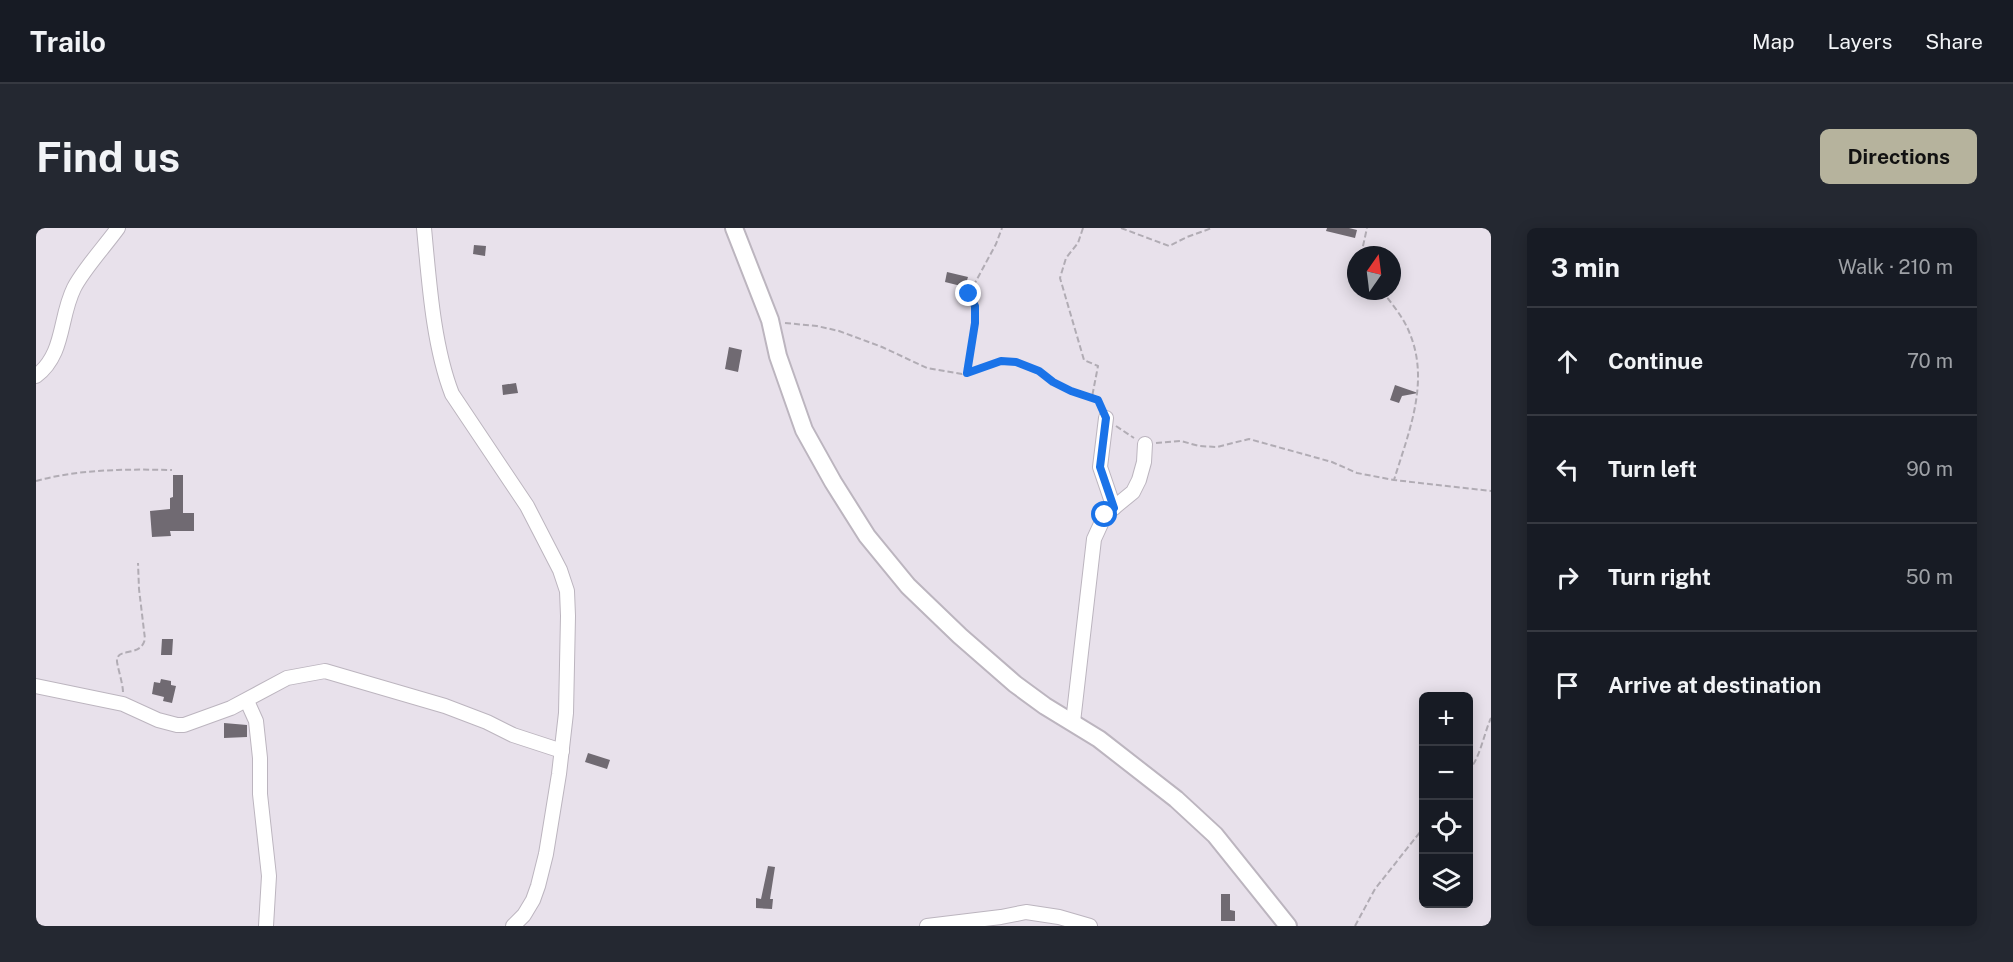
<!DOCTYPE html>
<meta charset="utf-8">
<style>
:root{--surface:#171b24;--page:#242831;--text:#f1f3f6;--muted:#9ea1a6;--line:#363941;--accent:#b6b39d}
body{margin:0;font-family:"Public Sans",sans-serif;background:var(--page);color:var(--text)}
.controls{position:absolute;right:18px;bottom:18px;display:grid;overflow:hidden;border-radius:9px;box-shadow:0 3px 15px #0003}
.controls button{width:54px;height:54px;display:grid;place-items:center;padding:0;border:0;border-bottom:2px solid var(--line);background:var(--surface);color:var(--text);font:30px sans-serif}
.compass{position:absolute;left:1311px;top:18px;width:54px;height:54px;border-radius:50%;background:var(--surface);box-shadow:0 3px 15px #0003;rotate:14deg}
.stop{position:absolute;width:18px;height:18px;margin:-14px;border:4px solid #1a73e8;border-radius:50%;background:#fff}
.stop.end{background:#1a73e8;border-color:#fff;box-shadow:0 2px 6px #0008}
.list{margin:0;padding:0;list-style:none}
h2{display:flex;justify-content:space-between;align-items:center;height:78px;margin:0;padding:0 24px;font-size:26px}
h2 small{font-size:20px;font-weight:400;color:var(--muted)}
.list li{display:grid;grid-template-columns:39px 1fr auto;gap:18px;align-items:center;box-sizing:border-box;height:108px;padding:0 24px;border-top:2px solid var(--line)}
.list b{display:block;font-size:22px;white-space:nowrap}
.list em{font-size:20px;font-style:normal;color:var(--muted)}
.icon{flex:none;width:33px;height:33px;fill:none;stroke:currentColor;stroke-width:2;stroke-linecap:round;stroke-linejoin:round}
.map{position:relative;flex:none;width:1455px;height:698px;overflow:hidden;border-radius:9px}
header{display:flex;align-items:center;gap:36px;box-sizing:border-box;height:84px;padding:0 30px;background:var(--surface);border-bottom:2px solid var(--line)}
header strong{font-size:28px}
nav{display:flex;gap:33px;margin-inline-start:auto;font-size:21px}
.intro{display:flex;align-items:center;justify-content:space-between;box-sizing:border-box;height:144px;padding:0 36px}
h1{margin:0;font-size:42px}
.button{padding:15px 27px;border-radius:9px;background:var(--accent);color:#111;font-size:21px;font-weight:700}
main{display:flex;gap:36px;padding:0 36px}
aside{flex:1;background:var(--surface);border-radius:9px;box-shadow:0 3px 15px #0003}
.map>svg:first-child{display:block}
</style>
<header>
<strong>Trailo</strong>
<nav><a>Map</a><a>Layers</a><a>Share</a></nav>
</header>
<div class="intro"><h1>Find us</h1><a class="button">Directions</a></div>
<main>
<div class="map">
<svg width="1455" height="698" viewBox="0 0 1455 698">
<rect width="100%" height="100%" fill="#e8e1eb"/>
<g fill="#706a72">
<path d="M1291,0H1313L1321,2L1319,10L1290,3Z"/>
<path d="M438,17L450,18L449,28L437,26Z"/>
<path d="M911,44L932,49L929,59L909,54Z"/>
<path d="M693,119L706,122L702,144L689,141Z"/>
<path d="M480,155L482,165L467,167L466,157Z"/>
<path d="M1359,157L1382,165L1366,168L1363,175L1354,172Z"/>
<path d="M137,247H147V285H158V303H134L135,308L116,309L114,283L134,281V270L137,269Z"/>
<path d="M126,411H137L136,427H125Z"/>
<path d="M125,451L135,453V457L140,458L136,475L127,473L128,469L116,466L118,454L124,455Z"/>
<path d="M188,495L211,497V509L188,510Z"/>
<path d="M552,525L574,532L571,541L549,534Z"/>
<path d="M732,638L739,639L734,671H737L736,681L720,680V670L725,671Z"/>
<path d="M1185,666H1194V682L1199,683V693H1185Z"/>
</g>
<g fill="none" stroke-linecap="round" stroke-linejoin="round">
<defs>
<g id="minor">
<path d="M388,0C393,52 397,117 416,166L491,278L524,342L531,363L532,388L530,485L523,546L510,626L502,658L497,672L488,687L477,698"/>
<path d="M0,148C29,126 23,90 38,60C47,42 69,18 82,0"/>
<path d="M1070,190L1064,239L1078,280"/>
<path d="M0,458L87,476L122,492L141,497H148L195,480L251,450L289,443L409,478L451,494L477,507L526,523"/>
<path d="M211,473L220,493L224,530V566L233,648L230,698"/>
<path d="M1037,494L1058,311L1069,287L1097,264L1103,252L1108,234L1109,216"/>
<path d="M891,698L965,689L990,684L1023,689L1054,698"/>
</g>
<path id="tertiary" d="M698,0L734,92L742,128L768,202L797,254L831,308L872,358L924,408L979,456L1009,478L1063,511L1140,571L1179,607L1252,698"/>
</defs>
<use href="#minor" stroke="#bcb5bf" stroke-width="16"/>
<use href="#tertiary" stroke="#bcb5bf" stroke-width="20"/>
<g stroke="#b1acb4" stroke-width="2" stroke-dasharray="6 3" stroke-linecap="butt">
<path d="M1047,0L1042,15L1030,30L1024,50L1048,132L1062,138L1056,169"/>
<path d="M1085,0L1133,18L1151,9L1176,0"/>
<path d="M1325,27L1331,0"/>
<path d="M1346,63C1356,76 1368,90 1374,106C1394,155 1372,206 1358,252"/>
<path d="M749,95L781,98L803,103L846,119L891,140L926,146L965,133L980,134L1003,143L1017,154L1035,163L1062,172L1065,180"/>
<path d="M931,145L939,95V78L933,66L960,16L966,0"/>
<path d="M1080,198L1098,210"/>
<path d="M1120,215L1145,213L1163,218L1181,219L1213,211L1296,234L1321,245L1358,252L1455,263"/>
<path d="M0,253C43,241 91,241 136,242"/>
<path d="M87,464C87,455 80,435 81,431C83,420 105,429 109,411L103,361L102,335"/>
<path d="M1432,544C1445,528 1447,508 1455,490"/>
<path d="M1319,698L1339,661L1388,599"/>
</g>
<use href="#minor" stroke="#fff" stroke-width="14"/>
<use href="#tertiary" stroke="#fff" stroke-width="16"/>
</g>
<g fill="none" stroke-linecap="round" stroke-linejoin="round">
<path stroke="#1a73e8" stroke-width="8" d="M933,66L939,78V95L931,145L965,133L980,134L1003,143L1017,154L1035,163L1062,172L1070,190L1064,239L1078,280L1069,287"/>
</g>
</svg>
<div class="controls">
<button>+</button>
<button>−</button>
<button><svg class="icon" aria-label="locate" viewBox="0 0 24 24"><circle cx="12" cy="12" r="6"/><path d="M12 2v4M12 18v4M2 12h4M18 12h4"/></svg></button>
<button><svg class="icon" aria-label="layers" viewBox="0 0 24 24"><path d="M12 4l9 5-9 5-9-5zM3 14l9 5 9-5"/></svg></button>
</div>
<svg class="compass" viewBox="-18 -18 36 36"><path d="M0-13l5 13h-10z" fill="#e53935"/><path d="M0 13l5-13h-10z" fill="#9ea1a6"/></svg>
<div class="stop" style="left:1069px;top:287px"></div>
<div class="stop end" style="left:933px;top:66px"></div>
</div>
<aside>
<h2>3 min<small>Walk · 210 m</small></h2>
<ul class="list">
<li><svg class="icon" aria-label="ahead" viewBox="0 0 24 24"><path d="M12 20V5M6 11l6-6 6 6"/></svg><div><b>Continue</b></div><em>70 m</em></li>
<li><svg class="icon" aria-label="left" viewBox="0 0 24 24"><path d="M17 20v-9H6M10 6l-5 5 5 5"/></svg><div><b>Turn left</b></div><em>90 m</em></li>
<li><svg class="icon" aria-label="right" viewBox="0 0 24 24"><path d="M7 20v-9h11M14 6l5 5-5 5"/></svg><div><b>Turn right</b></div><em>50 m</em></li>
<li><svg class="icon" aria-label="arrive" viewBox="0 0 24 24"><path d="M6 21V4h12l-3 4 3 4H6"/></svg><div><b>Arrive at destination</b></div></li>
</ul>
</aside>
</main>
